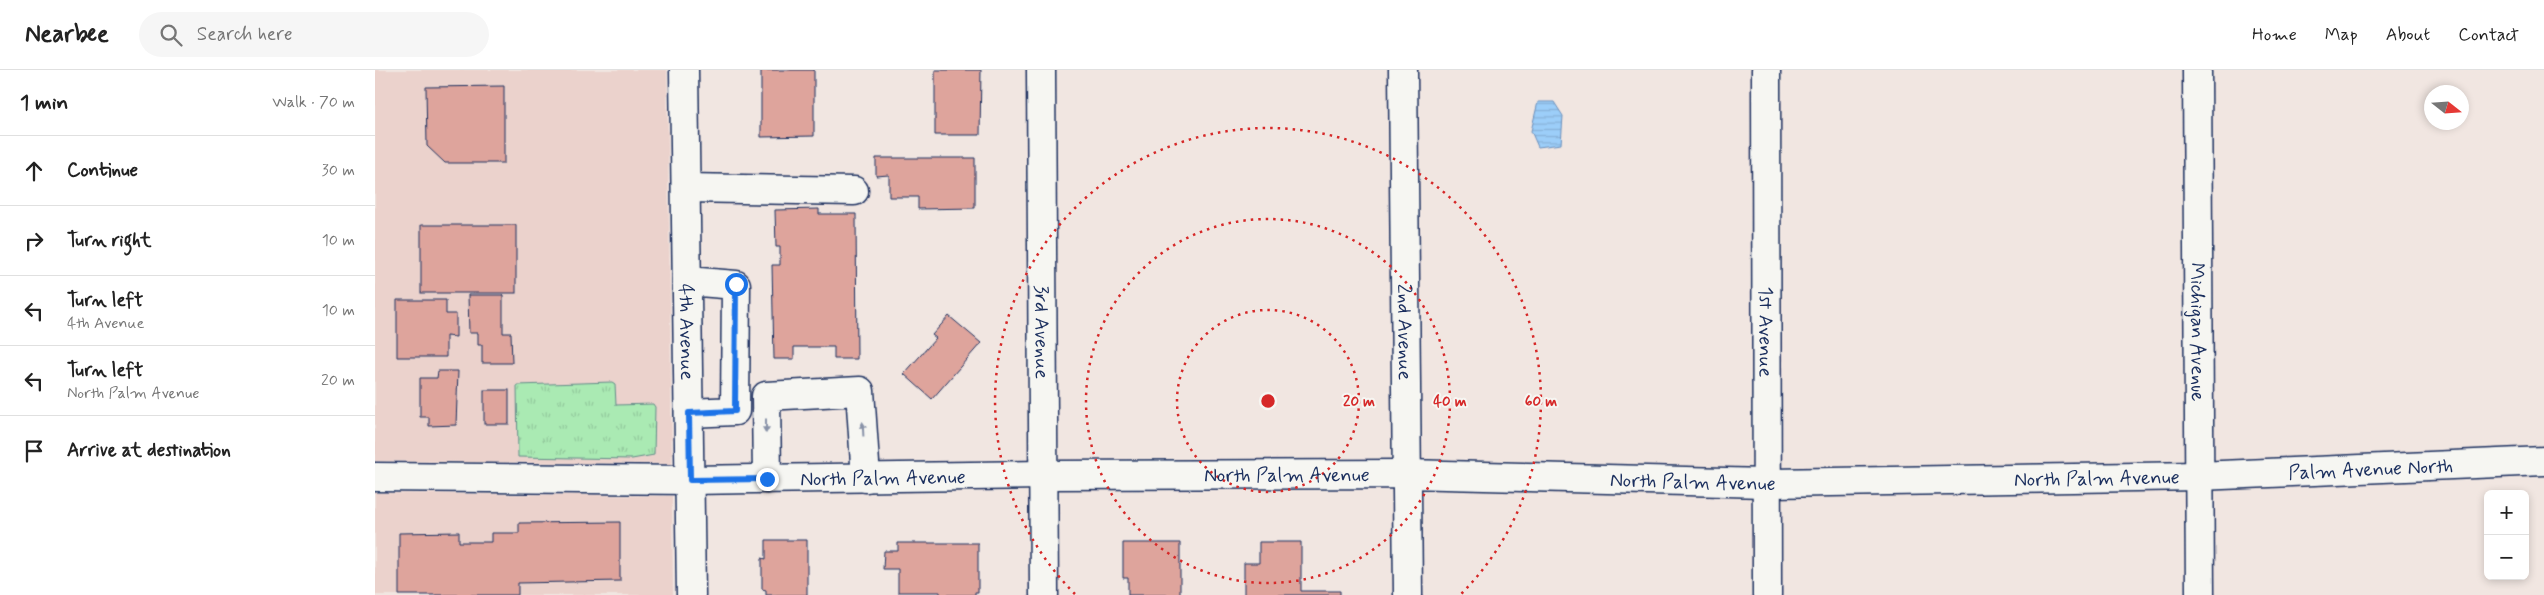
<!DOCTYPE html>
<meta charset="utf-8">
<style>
:root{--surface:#fff;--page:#f6f6f6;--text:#222;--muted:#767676;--line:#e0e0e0}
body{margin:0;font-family:Mynerve,sans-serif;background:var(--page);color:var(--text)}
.controls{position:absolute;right:15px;bottom:15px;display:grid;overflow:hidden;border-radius:8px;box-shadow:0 2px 8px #0003}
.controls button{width:45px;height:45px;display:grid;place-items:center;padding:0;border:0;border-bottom:1px solid var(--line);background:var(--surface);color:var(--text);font:25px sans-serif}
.compass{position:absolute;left:2049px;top:15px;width:45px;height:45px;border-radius:50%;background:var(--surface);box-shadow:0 2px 8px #0003;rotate:107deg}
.stop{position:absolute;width:15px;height:15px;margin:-11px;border:4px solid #1a73e8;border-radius:50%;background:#fff}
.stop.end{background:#1a73e8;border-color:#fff;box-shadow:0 1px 5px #0008}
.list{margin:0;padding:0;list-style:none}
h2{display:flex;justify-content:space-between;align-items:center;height:65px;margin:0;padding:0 20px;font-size:21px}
h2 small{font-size:16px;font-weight:400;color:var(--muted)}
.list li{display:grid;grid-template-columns:32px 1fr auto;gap:15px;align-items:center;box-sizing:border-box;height:70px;padding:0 20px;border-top:1px solid var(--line)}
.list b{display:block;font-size:19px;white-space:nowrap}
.list p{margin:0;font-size:16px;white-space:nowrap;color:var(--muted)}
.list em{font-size:16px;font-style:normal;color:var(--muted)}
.icon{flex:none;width:28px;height:28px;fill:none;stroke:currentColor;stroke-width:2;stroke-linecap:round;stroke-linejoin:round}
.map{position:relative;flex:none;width:2169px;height:525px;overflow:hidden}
header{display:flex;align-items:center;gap:30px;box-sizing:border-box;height:70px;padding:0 25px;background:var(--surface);border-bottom:1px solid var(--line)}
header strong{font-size:24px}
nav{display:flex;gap:28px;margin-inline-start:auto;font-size:18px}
.search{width:350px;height:45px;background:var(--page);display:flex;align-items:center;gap:12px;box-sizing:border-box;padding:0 18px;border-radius:28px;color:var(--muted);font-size:19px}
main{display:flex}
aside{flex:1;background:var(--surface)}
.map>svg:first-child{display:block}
</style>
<header>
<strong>Nearbee</strong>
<div class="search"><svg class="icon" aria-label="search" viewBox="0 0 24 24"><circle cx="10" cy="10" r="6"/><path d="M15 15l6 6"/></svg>Search here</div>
<nav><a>Home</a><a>Map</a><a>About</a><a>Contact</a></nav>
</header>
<main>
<aside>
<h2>1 min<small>Walk · 70 m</small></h2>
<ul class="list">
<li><svg class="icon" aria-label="ahead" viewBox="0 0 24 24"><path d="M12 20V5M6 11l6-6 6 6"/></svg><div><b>Continue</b></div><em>30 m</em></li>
<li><svg class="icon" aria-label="right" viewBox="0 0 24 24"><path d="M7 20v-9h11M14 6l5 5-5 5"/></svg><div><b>Turn right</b></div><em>10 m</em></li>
<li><svg class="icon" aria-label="left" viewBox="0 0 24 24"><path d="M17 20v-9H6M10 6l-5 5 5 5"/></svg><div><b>Turn left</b><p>4th Avenue</p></div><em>10 m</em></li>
<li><svg class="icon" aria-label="left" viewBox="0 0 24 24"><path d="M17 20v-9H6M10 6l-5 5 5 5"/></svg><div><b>Turn left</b><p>North Palm Avenue</p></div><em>20 m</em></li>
<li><svg class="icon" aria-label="arrive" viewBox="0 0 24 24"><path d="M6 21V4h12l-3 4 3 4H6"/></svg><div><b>Arrive at destination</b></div></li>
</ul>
</aside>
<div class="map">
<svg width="2169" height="525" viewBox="0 0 2169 525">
<defs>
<pattern id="grass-tufts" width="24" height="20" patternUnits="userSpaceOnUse" patternTransform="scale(1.25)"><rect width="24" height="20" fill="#aaeab3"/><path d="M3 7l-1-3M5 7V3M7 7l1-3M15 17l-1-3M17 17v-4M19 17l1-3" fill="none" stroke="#92c99c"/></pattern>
<pattern id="water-rules" width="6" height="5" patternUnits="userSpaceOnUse" patternTransform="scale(1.25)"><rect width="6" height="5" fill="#9ccef9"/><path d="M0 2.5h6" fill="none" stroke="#86b1d8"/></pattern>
</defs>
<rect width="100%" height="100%" fill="#f1e6e1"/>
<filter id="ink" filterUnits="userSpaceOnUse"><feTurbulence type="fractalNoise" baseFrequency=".02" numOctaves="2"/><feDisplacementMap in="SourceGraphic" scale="10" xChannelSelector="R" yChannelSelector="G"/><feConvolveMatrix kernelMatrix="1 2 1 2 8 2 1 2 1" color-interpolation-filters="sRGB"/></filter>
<g filter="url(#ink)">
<g fill="#ebd2cc">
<path d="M0,0H292L297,394L0,391Z"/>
<path d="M0,423L297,426L298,525H0Z"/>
</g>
<path fill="url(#grass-tufts)" stroke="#628c88" d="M237,312L240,314L241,335L278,334L280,337L279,385L257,389L143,387L142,315Z"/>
<path fill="url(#water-rules)" stroke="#688ebb" d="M1163,32H1179L1188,46L1186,74L1163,77L1156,61Z"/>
<g fill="#dea49c" stroke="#1b2f5e">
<path d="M386,0H439V66L386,67Z"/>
<path d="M560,0H606L605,65H560Z"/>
<path d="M129,16V93H70L52,76L51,17Z"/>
<path d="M501,88H600V138L543,139V127H514V105L501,106Z"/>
<path d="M444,139V144H481L482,289H459V277H419V289H399L397,195H405V177H401L400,140Z"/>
<rect x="46" y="155" width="95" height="68"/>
<path d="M93,225H128V263H136L137,293H107V275H103V263H94Z"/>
<path d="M22,230H71V244H81V267L71,266V287H22Z"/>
<path d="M574,246L606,273L557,329L529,304L561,268L557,265Z"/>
<path d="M63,301H83L81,355L54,356V347H45V308H62Z"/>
<rect x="109" y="320" width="25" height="34"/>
<path d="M245,452V511L143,513V525H24V463L84,462V472H116V463H144V453Z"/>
<path d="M391,470H432V525H391V520L387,519V488L391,489Z"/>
<path d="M884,472H926V521H965V525H869V493H884Z"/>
<path d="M523,473H603V522H600V525H565V522H523V499H508L509,481H523Z"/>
<path d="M748,473H805V525H753V508H748Z"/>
</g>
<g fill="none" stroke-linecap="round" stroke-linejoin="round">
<defs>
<g id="minor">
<path id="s1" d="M309,0L316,525"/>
<path id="s2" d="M666,0L669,525"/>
<path id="s3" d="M1028,0L1033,525"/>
<path id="s4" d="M1391,0L1392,525"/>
<path id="s5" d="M1822,0L1825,525"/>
<path d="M311,118L479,121"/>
<path d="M312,211L361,215L360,341L314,343"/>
<path id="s6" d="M0,407L315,410L668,405L1032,404L1390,413L1824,406L2169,391"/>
<path d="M392,409L391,326L485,321L491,408"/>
</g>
</defs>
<use href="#minor" stroke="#1b2f5e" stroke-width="31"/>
<use href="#minor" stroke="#f6f6f2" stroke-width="28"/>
</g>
<defs><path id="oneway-solid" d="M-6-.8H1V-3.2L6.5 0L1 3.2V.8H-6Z" transform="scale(1.25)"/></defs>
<g fill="#8892a8">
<use href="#oneway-solid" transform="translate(391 356) rotate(90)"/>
<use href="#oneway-solid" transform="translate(488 359) rotate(-93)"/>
</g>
</g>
<g fill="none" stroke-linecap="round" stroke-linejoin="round" filter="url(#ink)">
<path stroke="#1a73e8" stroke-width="6" d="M361,214L360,341L314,343L315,410L392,409"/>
</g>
<g fill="none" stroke="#d62828" stroke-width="2.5" stroke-dasharray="2.5 5">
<circle cx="893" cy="331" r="91"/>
<circle cx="893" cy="331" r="182"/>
<path d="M700 524A273 273 0 1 1 1086 524"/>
</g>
<g text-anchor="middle" stroke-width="4" stroke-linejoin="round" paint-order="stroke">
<g font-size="20" fill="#1b2f5e" stroke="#f6f6f2">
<text dy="7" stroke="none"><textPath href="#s1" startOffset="262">4th Avenue</textPath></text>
<text dy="7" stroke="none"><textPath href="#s2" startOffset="262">3rd Avenue</textPath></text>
<text dy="7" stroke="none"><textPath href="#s3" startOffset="262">2nd Avenue</textPath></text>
<text dy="7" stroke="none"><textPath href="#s4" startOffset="262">1st Avenue</textPath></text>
<text dy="7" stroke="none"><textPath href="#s5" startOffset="262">Michigan Avenue</textPath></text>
<text dy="7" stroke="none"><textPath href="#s6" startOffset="1996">Palm Avenue North</textPath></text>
<text dy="7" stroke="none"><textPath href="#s6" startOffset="912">North Palm Avenue</textPath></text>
<text dy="7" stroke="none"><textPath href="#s6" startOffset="508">North Palm Avenue</textPath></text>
<text dy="7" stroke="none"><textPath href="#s6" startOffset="1722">North Palm Avenue</textPath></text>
<text dy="7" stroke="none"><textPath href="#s6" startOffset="1318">North Palm Avenue</textPath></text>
</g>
</g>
<circle cx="893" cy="331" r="8" fill="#d62828" stroke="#f6f6f2" stroke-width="2.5"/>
<g font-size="15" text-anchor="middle" font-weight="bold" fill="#d62828" stroke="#f6f6f2" stroke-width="4" stroke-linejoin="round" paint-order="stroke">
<text x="984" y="336">20 m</text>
<text x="1075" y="336">40 m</text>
<text x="1166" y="336">60 m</text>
</g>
</svg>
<div class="controls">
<button>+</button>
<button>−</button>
</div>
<svg class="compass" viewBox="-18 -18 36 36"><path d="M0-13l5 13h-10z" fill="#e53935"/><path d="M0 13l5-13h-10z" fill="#767676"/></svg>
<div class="stop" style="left:361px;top:214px"></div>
<div class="stop end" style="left:392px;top:409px"></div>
</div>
</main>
